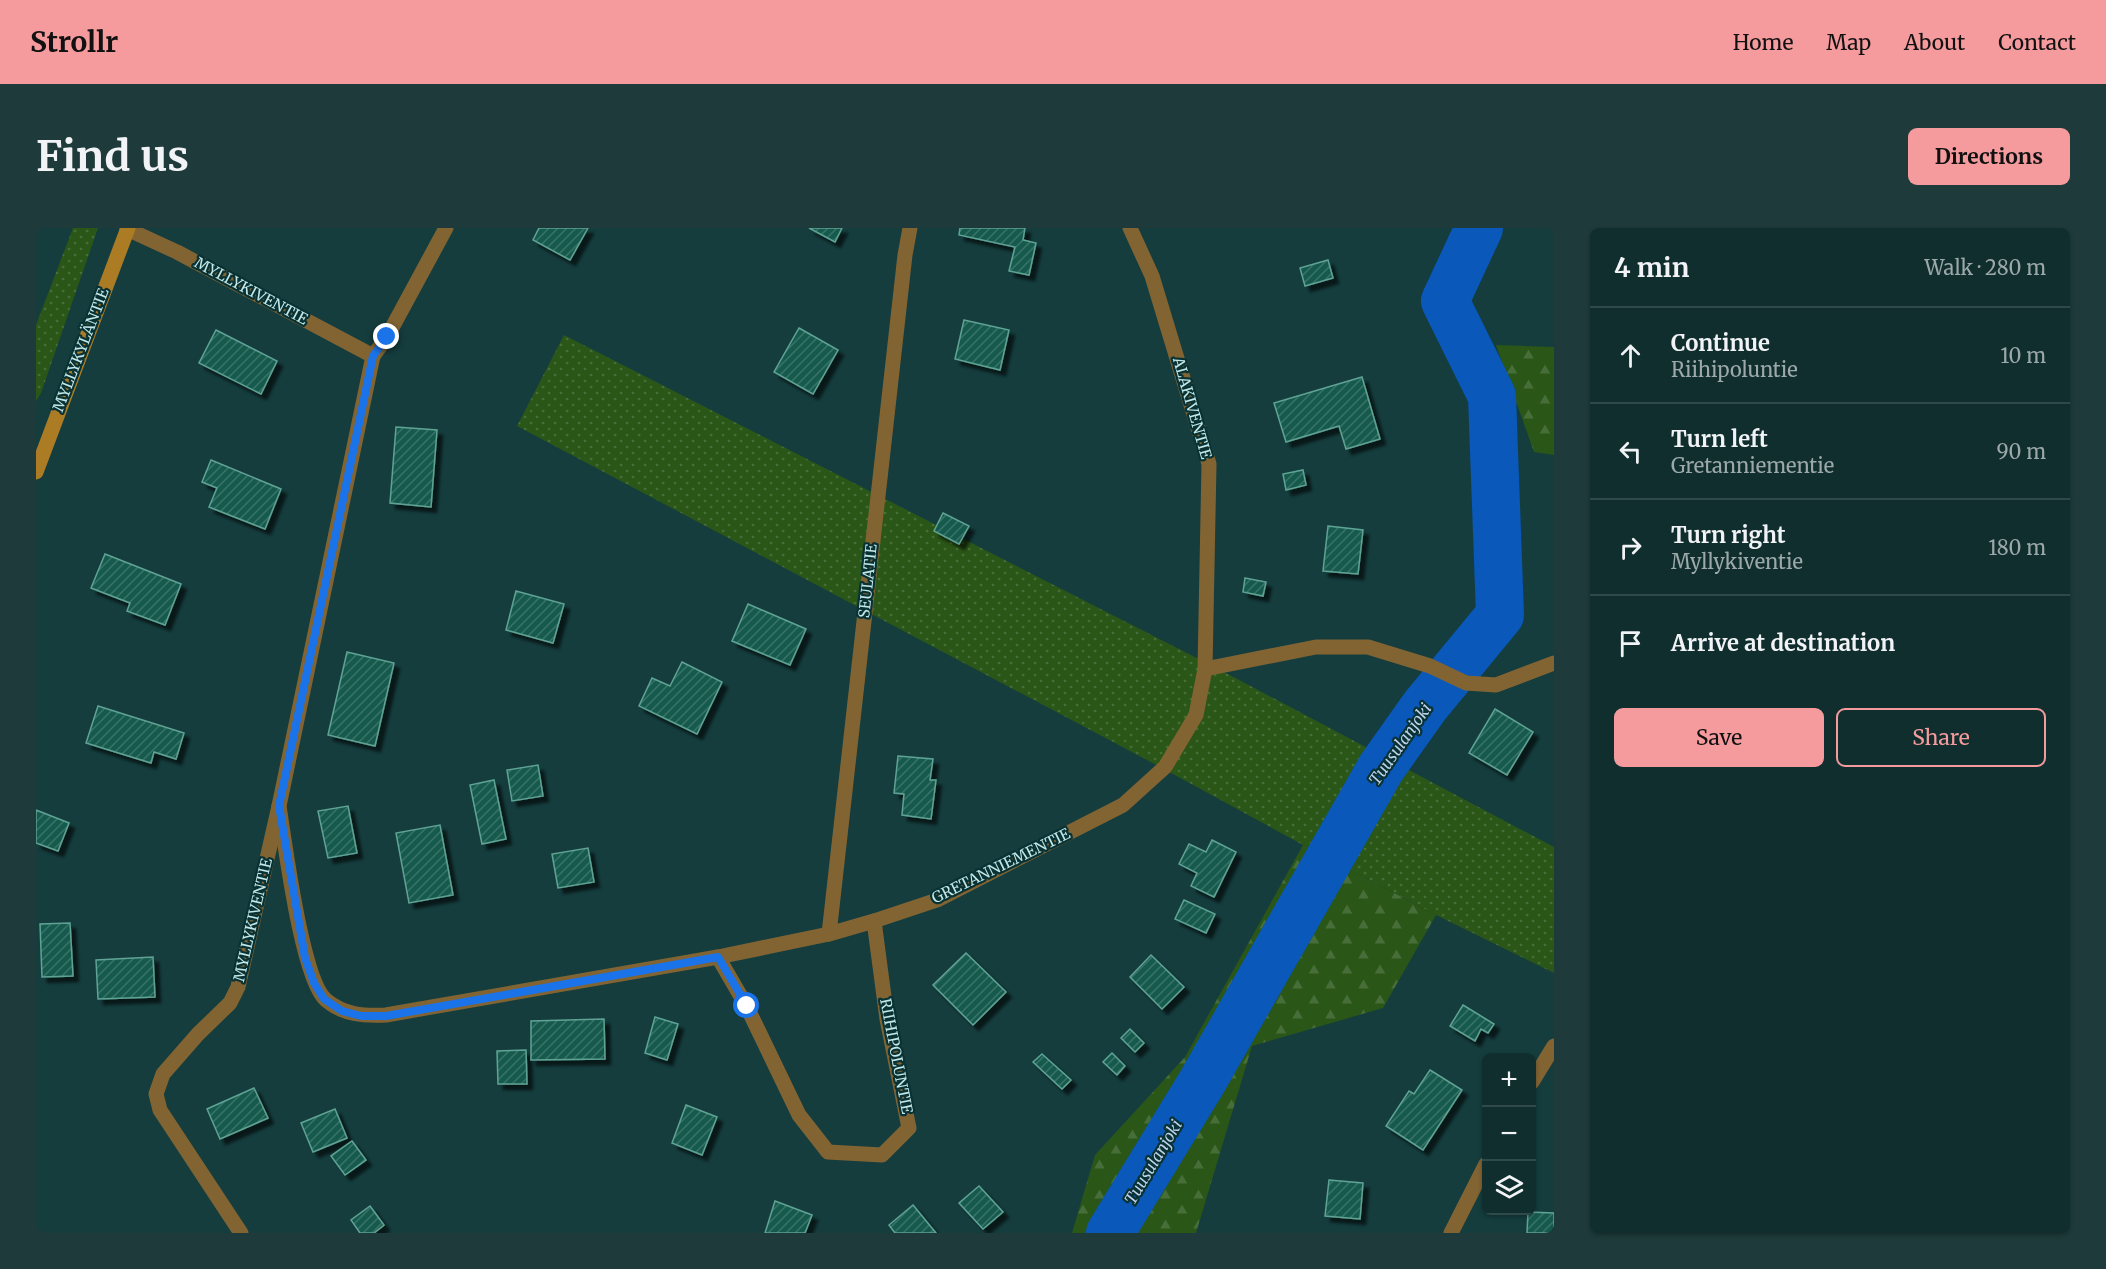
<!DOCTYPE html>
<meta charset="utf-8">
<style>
:root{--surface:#102e2e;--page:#1e3a3a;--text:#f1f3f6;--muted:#9ca8aa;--line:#304a4a;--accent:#f59b9e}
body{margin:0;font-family:Merriweather,serif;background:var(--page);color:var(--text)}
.controls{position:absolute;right:18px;bottom:18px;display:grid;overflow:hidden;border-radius:9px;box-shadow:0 2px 4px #0004}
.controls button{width:54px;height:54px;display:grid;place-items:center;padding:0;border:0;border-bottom:2px solid var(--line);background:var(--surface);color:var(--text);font:30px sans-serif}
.stop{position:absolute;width:18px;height:18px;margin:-14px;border:4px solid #1a73e8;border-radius:50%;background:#fff}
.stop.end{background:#1a73e8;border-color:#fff;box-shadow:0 2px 6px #0008}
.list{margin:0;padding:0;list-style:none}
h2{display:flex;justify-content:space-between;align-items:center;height:78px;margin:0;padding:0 24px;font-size:26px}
h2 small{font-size:20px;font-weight:400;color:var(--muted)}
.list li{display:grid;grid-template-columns:39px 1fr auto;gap:18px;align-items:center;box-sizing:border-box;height:96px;padding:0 24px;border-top:2px solid var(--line)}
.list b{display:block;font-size:22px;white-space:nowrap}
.list p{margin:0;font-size:20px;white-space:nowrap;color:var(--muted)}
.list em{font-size:20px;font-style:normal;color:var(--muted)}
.actions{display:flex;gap:12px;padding:18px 24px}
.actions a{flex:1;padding:14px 0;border:2px solid var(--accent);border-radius:9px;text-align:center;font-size:21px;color:var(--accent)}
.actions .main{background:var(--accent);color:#111}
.icon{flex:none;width:33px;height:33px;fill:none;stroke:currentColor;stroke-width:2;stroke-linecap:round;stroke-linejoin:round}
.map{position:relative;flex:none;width:1518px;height:1005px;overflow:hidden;border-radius:9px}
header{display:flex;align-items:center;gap:36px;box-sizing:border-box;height:84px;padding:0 30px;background:var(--accent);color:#111}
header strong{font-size:28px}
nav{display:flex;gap:33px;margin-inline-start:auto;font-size:21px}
.intro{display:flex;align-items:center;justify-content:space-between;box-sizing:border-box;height:144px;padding:0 36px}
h1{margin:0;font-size:42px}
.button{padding:15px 27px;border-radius:9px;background:var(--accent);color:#111;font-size:21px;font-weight:700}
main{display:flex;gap:36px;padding:0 36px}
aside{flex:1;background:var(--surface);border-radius:9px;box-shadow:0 2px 4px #0004}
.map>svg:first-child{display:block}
</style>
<header>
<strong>Strollr</strong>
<nav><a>Home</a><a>Map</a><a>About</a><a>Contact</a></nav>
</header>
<div class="intro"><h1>Find us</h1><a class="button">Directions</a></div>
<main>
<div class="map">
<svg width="1518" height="1005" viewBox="0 0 1518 1005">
<defs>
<pattern id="grass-dots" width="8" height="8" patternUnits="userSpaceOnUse" patternTransform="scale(1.5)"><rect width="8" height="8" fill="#2a5617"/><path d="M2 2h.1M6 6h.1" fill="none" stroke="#476e39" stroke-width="1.8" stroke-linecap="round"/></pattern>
<pattern id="forest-firs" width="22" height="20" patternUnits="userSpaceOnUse" patternTransform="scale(1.5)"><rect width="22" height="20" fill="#2a5617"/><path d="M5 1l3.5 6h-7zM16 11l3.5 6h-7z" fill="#476e39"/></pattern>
<pattern id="building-hatch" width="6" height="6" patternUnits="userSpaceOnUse" patternTransform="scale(1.5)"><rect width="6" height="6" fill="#195a4e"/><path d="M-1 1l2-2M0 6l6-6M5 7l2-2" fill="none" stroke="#397268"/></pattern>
<filter id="shadow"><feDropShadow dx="5.5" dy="5.5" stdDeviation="1.5" flood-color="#0009"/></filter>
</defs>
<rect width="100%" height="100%" fill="#153d3e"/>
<g fill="url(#grass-dots)">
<path d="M37,0H62L5,165L0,173V97Z"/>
<path d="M528,107L1190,445L1518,619V745L1400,687L1267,617L1126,540L481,198Z"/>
</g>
<g fill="url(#forest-firs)">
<path d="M1460,117L1518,119V227L1498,224Z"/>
<path d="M1267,617L1400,687L1347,780L1216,818L1160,1005H1036L1059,927L1149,829Z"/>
</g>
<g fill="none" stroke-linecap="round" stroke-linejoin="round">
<path stroke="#0958ba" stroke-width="48" d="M1074,1005L1166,854L1345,540L1389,478L1464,387L1456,168L1409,73L1443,0"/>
</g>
<g fill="url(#building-hatch)" stroke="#5fa394" stroke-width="1.5" filter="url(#shadow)">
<path d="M503,0H552L534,32L497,12Z"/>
<path d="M773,0H806L799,14Z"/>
<path d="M924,0H989L987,12L1000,15L993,47L973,43L979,19L923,7Z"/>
<path d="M1292,32L1297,50L1269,58L1264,40Z"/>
<path d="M928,92L973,102L964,142L919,131Z"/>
<path d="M763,100L802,122L777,166L738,144Z"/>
<path d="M180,102L241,133L225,166L163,135Z"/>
<path d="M1326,149L1344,211L1310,221L1303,198L1250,214L1238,175Z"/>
<path d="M360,199L401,202L395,279L354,275Z"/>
<path d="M175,232L245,261L229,301L173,279L181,260L166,254Z"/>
<path d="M1267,242L1270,257L1250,262L1247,246Z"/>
<path d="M907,285L933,298L923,316L898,303Z"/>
<path d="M1292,298L1327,302L1322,346L1287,343Z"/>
<path d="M69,326L145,356L129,397L91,383L94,375L55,360Z"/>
<path d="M1209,350L1230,354L1227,368L1207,364Z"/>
<path d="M480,363L528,376L517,415L470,402Z"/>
<path d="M712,376L770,401L754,437L696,413Z"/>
<path d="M311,424L358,435L339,518L292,507Z"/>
<path d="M646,434L686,454L661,506L603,478L616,450L634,458Z"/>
<path d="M62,478L148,505L140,531L118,524L115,535L50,515Z"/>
<path d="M1459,481L1497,504L1471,547L1433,525Z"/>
<path d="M862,528L897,531L894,552H900L895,591L866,587L868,566L858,565Z"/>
<path d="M502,537L507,568L476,573L471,542Z"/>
<path d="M458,552L470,611L446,616L434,557Z"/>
<path d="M312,578L321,625L292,630L282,583Z"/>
<path d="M0,582L33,595L22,623L0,615Z"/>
<path d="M404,597L417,667L373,675L360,605Z"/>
<path d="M1176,612L1200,624L1178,669L1155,658L1161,645L1143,636L1153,616L1170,624Z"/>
<path d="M552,620L558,654L522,660L516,626Z"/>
<path d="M1148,672L1179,686L1170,705L1139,691Z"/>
<path d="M34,695L37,748L6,749L4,696Z"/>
<path d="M930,725L970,764L937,797L897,757Z"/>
<path d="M1115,727L1148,759L1126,781L1094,749Z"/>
<path d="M117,729L119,769L62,771L60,732Z"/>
<path d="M1427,777L1458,796L1452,805L1445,801L1439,813L1414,798Z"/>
<path d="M619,789L642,796L631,832L609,825Z"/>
<path d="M568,791L569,831L495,832V793Z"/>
<path d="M1094,801L1108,815L1099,824L1085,810Z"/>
<path d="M490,822L491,856H462L461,823Z"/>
<path d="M1076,825L1089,838L1081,847L1067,834Z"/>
<path d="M1006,826L1035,852L1026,861L997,834Z"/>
<path d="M1394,842L1426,862L1387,922L1350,898L1373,863L1378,866Z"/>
<path d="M218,860L232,890L184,911L171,881Z"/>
<path d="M650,877L681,889L666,927L636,915Z"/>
<path d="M299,881L311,910L277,924L265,895Z"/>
<path d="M316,913L330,932L309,947L295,928Z"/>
<path d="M1293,952L1327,955L1324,991L1289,988Z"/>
<path d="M943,958L967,984L947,1001L923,975Z"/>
<path d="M739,973L776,987L769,1005H729Z"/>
<path d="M877,977L900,1005H859L853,997Z"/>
<path d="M334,978L348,997L338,1005H324L315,992Z"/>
<path d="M1492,984L1518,985V1005H1491Z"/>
</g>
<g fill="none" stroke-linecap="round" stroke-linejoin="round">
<g stroke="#826433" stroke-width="15">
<path d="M91,1L141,24L337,128L351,109L410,0"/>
<path d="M1169,441L1280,419H1332L1394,438L1430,455L1460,457L1518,435"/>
<path d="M243,578C249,615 266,752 290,772C308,787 327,788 350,787L682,729L793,706L838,693L901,672L1087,577L1129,539L1160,487L1169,441L1173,236L1116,48L1094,0"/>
<path d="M793,706L869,27L874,0"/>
<path d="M682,729L711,779L763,887L792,924L846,927L873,900L851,791L838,693"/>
<path d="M1496,854L1518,818"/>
<path d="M205,1005L124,882L120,866L127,846L162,806L194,775L202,759L243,578L337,128"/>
<path d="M1415,1005L1450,936"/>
</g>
<path stroke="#ac7c25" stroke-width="15" d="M0,244L92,0"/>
</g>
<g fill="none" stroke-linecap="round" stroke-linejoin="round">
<path stroke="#1a73e8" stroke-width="8" d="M351,109L337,128L243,578L269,730L278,755L288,771L306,783L325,788H350L682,729L711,778"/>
</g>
<g text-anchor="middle" stroke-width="4.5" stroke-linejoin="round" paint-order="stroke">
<g font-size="15" fill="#c4e7e7" stroke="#093234">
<text transform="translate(215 63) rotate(28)" y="5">MYLLYKIVENTIE</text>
<text transform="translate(45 122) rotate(-69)" y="5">MYLLYKYLÄNTIE</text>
<text transform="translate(1156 180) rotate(74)" y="5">ALAKIVENTIE</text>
<text transform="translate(832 353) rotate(-84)" y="5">SEULATIE</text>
<text transform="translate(965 638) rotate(-26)" y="5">GRETANNIEMENTIE</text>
<text transform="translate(217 692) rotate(-77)" y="5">MYLLYKIVENTIE</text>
<text transform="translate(860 828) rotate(79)" y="5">RIIHIPOLUNTIE</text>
</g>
<g font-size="16" font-style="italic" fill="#c0d2eb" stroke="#093234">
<text transform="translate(1364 516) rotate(-55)" y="6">Tuusulanjoki</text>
<text transform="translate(1117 934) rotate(-59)" y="6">Tuusulanjoki</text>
</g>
</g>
</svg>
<div class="controls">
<button>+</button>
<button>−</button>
<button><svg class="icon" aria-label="layers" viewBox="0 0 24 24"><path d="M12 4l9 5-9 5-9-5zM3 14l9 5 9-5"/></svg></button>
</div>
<div class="stop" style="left:711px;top:778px"></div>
<div class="stop end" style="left:351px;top:109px"></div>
</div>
<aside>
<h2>4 min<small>Walk · 280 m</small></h2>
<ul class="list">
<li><svg class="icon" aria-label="ahead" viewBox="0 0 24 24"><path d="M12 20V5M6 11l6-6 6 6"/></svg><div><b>Continue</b><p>Riihipoluntie</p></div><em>10 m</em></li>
<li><svg class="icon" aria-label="left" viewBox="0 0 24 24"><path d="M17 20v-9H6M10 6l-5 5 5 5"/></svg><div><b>Turn left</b><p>Gretanniementie</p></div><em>90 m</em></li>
<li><svg class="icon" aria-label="right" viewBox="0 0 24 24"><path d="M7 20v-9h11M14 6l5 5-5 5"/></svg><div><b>Turn right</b><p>Myllykiventie</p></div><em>180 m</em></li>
<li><svg class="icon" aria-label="arrive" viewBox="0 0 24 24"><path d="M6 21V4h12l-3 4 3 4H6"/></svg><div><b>Arrive at destination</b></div></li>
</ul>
<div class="actions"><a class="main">Save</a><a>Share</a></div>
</aside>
</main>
